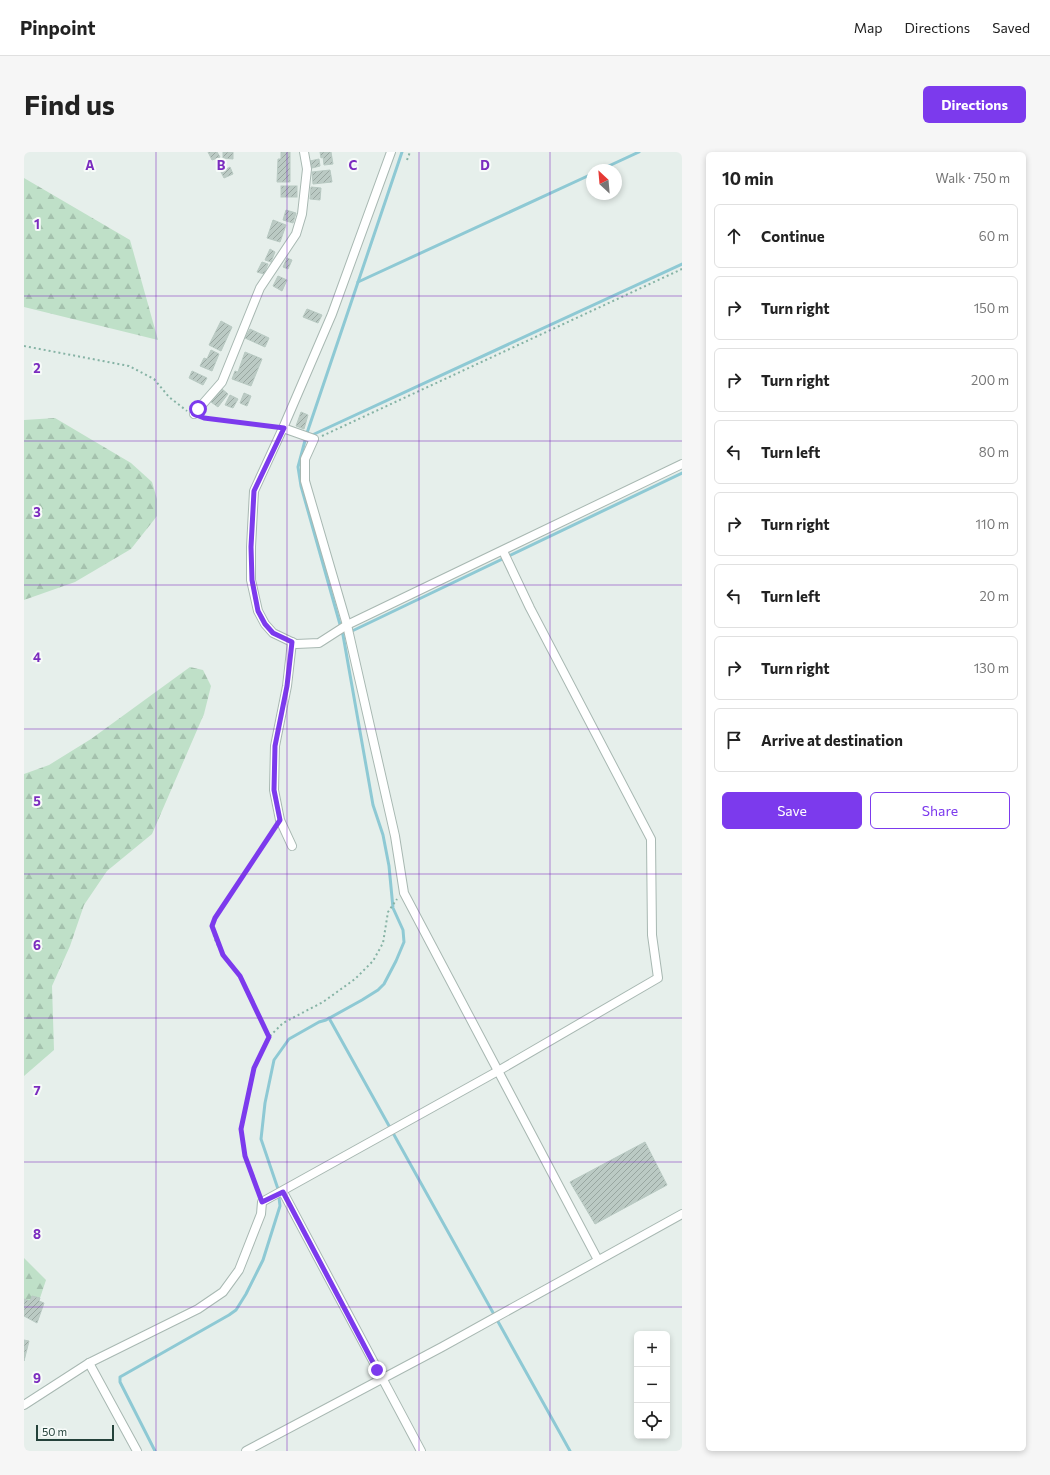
<!DOCTYPE html>
<meta charset="utf-8">
<style>
:root{--surface:#fff;--page:#f6f6f6;--text:#222;--muted:#767676;--line:#e0e0e0;--accent:#7c3aed}
body{margin:0;font-family:Commissioner,sans-serif;background:var(--page);color:var(--text)}
.controls{position:absolute;right:12px;bottom:12px;display:grid;overflow:hidden;border-radius:6px;box-shadow:0 2px 6px #0003}
.controls button{width:36px;height:36px;display:grid;place-items:center;padding:0;border:0;border-bottom:1px solid var(--line);background:var(--surface);color:var(--text);font:20px sans-serif}
.compass{position:absolute;left:562px;top:12px;width:36px;height:36px;border-radius:50%;background:var(--surface);box-shadow:0 2px 6px #0003;rotate:334deg}
.scale{position:absolute;left:12px;bottom:10px;width:78px;box-sizing:border-box;padding-left:4px;border:2px solid #24423a;border-top:0;font-size:11px;line-height:14px;white-space:nowrap;color:#24423a;-webkit-text-stroke:3px #f7fbf9;paint-order:stroke}
.stop{position:absolute;width:12px;height:12px;margin:-9px;border:3px solid #7c3aed;border-radius:50%;background:#fff}
.stop.end{background:#7c3aed;border-color:#fff;box-shadow:0 1px 4px #0008}
.list{margin:0;padding:0;list-style:none}
h2{display:flex;justify-content:space-between;align-items:center;height:52px;margin:0;padding:0 16px;font-size:17px}
h2 small{font-size:13px;font-weight:400;color:var(--muted)}
.list li{display:grid;grid-template-columns:26px 1fr auto;gap:12px;align-items:center;box-sizing:border-box;height:64px;margin:0 8px 8px;padding:0 8px;border:1px solid var(--line);border-radius:6px}
.list b{display:block;font-size:15px;white-space:nowrap}
.list em{font-size:13px;font-style:normal;color:var(--muted)}
.actions{display:flex;gap:8px;padding:12px 16px}
.actions a{flex:1;padding:9px 0;border:1px solid var(--accent);border-radius:6px;text-align:center;font-size:14px;color:var(--accent)}
.actions .main{background:var(--accent);color:#fff}
.icon{flex:none;width:22px;height:22px;fill:none;stroke:currentColor;stroke-width:2;stroke-linecap:round;stroke-linejoin:round}
.map{position:relative;flex:none;width:658px;height:1299px;overflow:hidden;border-radius:6px}
header{display:flex;align-items:center;gap:24px;box-sizing:border-box;height:56px;padding:0 20px;background:var(--surface);border-bottom:1px solid var(--line)}
header strong{font-size:19px}
nav{display:flex;gap:22px;margin-inline-start:auto;font-size:14px}
.intro{display:flex;align-items:center;justify-content:space-between;box-sizing:border-box;height:96px;padding:0 24px}
h1{margin:0;font-size:28px}
.button{padding:10px 18px;border-radius:6px;background:var(--accent);color:#fff;font-size:14px;font-weight:700}
main{display:flex;gap:24px;padding:0 24px}
aside{flex:1;background:var(--surface);border-radius:6px;box-shadow:0 2px 6px #0003}
.map>svg:first-child{display:block}
</style>
<header>
<strong>Pinpoint</strong>
<nav><a>Map</a><a>Directions</a><a>Saved</a></nav>
</header>
<div class="intro"><h1>Find us</h1><a class="button">Directions</a></div>
<main>
<div class="map">
<svg width="658" height="1299" viewBox="0 0 658 1299">
<defs>
<pattern id="forest-firs" width="22" height="20" patternUnits="userSpaceOnUse"><rect width="22" height="20" fill="#bfe0c8"/><path d="M5 1l3.5 6h-7zM16 11l3.5 6h-7z" fill="#a4c1ad"/></pattern>
<pattern id="building-hatch" width="6" height="6" patternUnits="userSpaceOnUse"><rect width="6" height="6" fill="#bbcac4"/><path d="M-1 1l2-2M0 6l6-6M5 7l2-2" fill="none" stroke="#98a6a0"/></pattern>
</defs>
<rect width="100%" height="100%" fill="#e6efeb"/>
<g fill="url(#forest-firs)">
<path d="M0,26L106,88L134,188L0,155Z"/>
<path d="M31,266L107,311L128,330L133,347V364L107,397L51,430L0,448V268Z"/>
<path d="M166,515L179,518L187,534L180,562L128,682L83,719L60,753L46,794L28,834L30,898L0,924V622L25,613L67,587Z"/>
<path d="M0,1106L22,1128L14,1152L0,1156Z"/>
</g>
<g fill="none" stroke-linecap="round" stroke-linejoin="round">
<g stroke="#8ec9d4" stroke-width="3">
<path d="M576,18L615,0"/>
<path d="M334,130L568,22"/>
<path d="M286,284L658,112"/>
<path d="M326,480L658,321"/>
<path d="M305,866L546,1299"/>
<path d="M131,1299L96,1230V1225L205,1163L212,1158L222,1142L239,1108L256,1054L254,1037L237,987L241,951L250,908L265,887L295,870L302,868L338,848L354,838L360,832L372,809L380,790L379,778L369,756L365,714L359,683L349,653L319,483L277,334L274,315L283,281L378,0"/>
</g>
</g>
<g fill="url(#building-hatch)" stroke="#b8c9c2">
<path d="M184,0H193L196,5L188,8Z"/>
<path d="M199,0H209V7L199,6Z"/>
<path d="M257,0H266V30H253L254,7H257Z"/>
<path d="M296,0H307L309,12L300,13L299,5L297,6Z"/>
<path d="M295,7L296,14L288,16L286,9Z"/>
<path d="M206,15L209,22L200,26L197,20Z"/>
<path d="M306,18L308,30L289,32L288,20Z"/>
<rect x="257" y="34" width="16" height="11"/>
<path d="M287,35L297,36L296,48L286,47Z"/>
<path d="M262,58L272,61L269,71L259,68Z"/>
<path d="M249,68L262,73L256,90L243,86Z"/>
<path d="M246,97L251,100L247,110L241,108Z"/>
<path d="M263,106L268,108L264,117L259,115Z"/>
<path d="M238,110L244,112L240,122L233,120Z"/>
<path d="M254,124L263,128L258,139L249,134Z"/>
<path d="M283,157L298,163L294,171L279,165Z"/>
<path d="M197,169L208,175L197,199L185,193Z"/>
<path d="M226,177L245,186L241,195L221,186Z"/>
<path d="M187,198L195,202L188,219L176,214L180,206L183,207Z"/>
<path d="M221,200L238,207L227,234L208,227L211,219L214,220Z"/>
<path d="M168,219L183,226L179,233L165,226Z"/>
<path d="M198,237L204,242L194,255L187,250Z"/>
<path d="M220,241L227,244L223,254L216,251Z"/>
<path d="M206,243L214,247L209,256L201,253Z"/>
<path d="M277,260L284,263L280,277L272,274Z"/>
<path d="M621,990L643,1033L571,1072L546,1030Z"/>
<path d="M8,1144L16,1146L15,1149L20,1151L13,1171L0,1164V1147L6,1149Z"/>
<path d="M0,1188L5,1189L0,1209Z"/>
</g>
<g fill="none" stroke-linecap="round" stroke-linejoin="round">
<defs>
<g id="minor">
<path d="M367,0L308,162L259,276L230,339L227,395V428L234,459L241,472L249,481L272,492L295,491L323,473L658,312"/>
<path d="M170,262L198,230L236,136L272,82L278,62L283,17L280,0"/>
<path d="M259,276L290,287L281,307V329L323,473L371,684L380,741L574,1108"/>
<path d="M268,694L256,668L250,638L251,594L263,534L268,490"/>
<path d="M259,1040L397,1299"/>
<path d="M65,1211L113,1299"/>
<path d="M0,1253L65,1211L174,1157L199,1140L215,1118L237,1062L238,1050L474,919L634,826L628,783L627,687L506,456L479,399"/>
<path d="M222,1299L418,1195L658,1062"/>
</g>
</defs>
<use href="#minor" stroke="#a8b8b2" stroke-width="10"/>
<g stroke="#86b3a5" stroke-width="2" stroke-dasharray="2 3" stroke-linecap="butt">
<path d="M383,8L386,0"/>
<path d="M0,194L105,214L130,227L145,245L163,259"/>
<path d="M178,265L250,275"/>
<path d="M298,284L658,117"/>
<path d="M245,885C236,865 227,845 217,826C206,807 182,790 191,766L250,677"/>
<path d="M235,1041L221,1004L217,977L230,916L245,885L259,871L299,850L331,827L349,809L359,791L364,760L373,747"/>
</g>
<use href="#minor" stroke="#fff" stroke-width="8"/>
</g>
<g fill="none" stroke-linecap="round" stroke-linejoin="round">
<path stroke="#7c3aed" stroke-width="5" d="M174,257L170,262L180,266L260,276L230,339L227,395L228,428L234,459L241,472L249,481L268,490L263,534L251,594L250,638L256,668L191,766L188,774L199,803L216,824L245,885L230,916L217,977L221,1004L238,1050L259,1040L353,1218"/>
</g>
<path fill="none" stroke="#7b2cbf" stroke-width="1" stroke-opacity="0.55" d="M132,0V1299M263,0V1299M395,0V1299M526,0V1299M0,144H658M0,289H658M0,433H658M0,577H658M0,722H658M0,866H658M0,1010H658M0,1155H658"/>
<g font-size="13" text-anchor="middle" font-weight="bold" fill="#7b2cbf" stroke="#f7fbf9" stroke-width="4" stroke-linejoin="round" paint-order="stroke">
<text x="66" y="18">A</text>
<text x="197" y="18">B</text>
<text x="329" y="18">C</text>
<text x="461" y="18">D</text>
<text x="13" y="77">1</text>
<text x="13" y="221">2</text>
<text x="13" y="365">3</text>
<text x="13" y="510">4</text>
<text x="13" y="654">5</text>
<text x="13" y="798">6</text>
<text x="13" y="943">7</text>
<text x="13" y="1087">8</text>
<text x="13" y="1231">9</text>
</g>
</svg>
<div class="controls">
<button>+</button>
<button>−</button>
<button><svg class="icon" aria-label="locate" viewBox="0 0 24 24"><circle cx="12" cy="12" r="6"/><path d="M12 2v4M12 18v4M2 12h4M18 12h4"/></svg></button>
</div>
<svg class="compass" viewBox="-18 -18 36 36"><path d="M0-13l5 13h-10z" fill="#e53935"/><path d="M0 13l5-13h-10z" fill="#767676"/></svg>
<div class="scale">50 m</div>
<div class="stop" style="left:174px;top:257px"></div>
<div class="stop end" style="left:353px;top:1218px"></div>
</div>
<aside>
<h2>10 min<small>Walk · 750 m</small></h2>
<ul class="list">
<li><svg class="icon" aria-label="ahead" viewBox="0 0 24 24"><path d="M12 20V5M6 11l6-6 6 6"/></svg><div><b>Continue</b></div><em>60 m</em></li>
<li><svg class="icon" aria-label="right" viewBox="0 0 24 24"><path d="M7 20v-9h11M14 6l5 5-5 5"/></svg><div><b>Turn right</b></div><em>150 m</em></li>
<li><svg class="icon" aria-label="right" viewBox="0 0 24 24"><path d="M7 20v-9h11M14 6l5 5-5 5"/></svg><div><b>Turn right</b></div><em>200 m</em></li>
<li><svg class="icon" aria-label="left" viewBox="0 0 24 24"><path d="M17 20v-9H6M10 6l-5 5 5 5"/></svg><div><b>Turn left</b></div><em>80 m</em></li>
<li><svg class="icon" aria-label="right" viewBox="0 0 24 24"><path d="M7 20v-9h11M14 6l5 5-5 5"/></svg><div><b>Turn right</b></div><em>110 m</em></li>
<li><svg class="icon" aria-label="left" viewBox="0 0 24 24"><path d="M17 20v-9H6M10 6l-5 5 5 5"/></svg><div><b>Turn left</b></div><em>20 m</em></li>
<li><svg class="icon" aria-label="right" viewBox="0 0 24 24"><path d="M7 20v-9h11M14 6l5 5-5 5"/></svg><div><b>Turn right</b></div><em>130 m</em></li>
<li><svg class="icon" aria-label="arrive" viewBox="0 0 24 24"><path d="M6 21V4h12l-3 4 3 4H6"/></svg><div><b>Arrive at destination</b></div></li>
</ul>
<div class="actions"><a class="main">Save</a><a>Share</a></div>
</aside>
</main>
